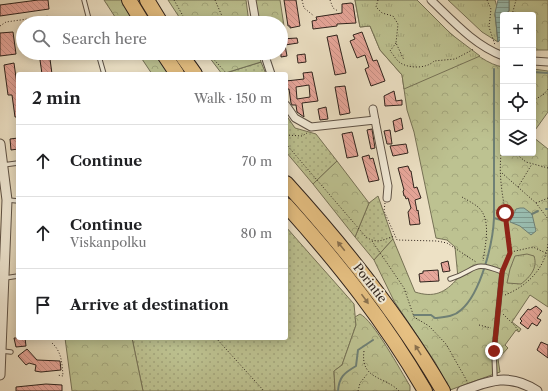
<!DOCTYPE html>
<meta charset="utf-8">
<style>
:root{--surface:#fff;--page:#f6f6f6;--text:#202124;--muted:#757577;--line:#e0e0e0}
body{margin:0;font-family:"Libre Caslon Text",serif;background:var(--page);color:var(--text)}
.controls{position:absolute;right:12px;top:12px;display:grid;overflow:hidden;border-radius:4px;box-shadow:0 2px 10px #0003}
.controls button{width:36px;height:36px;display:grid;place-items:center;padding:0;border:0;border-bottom:1px solid var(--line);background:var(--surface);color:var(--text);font:20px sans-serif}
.stop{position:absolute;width:12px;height:12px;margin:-9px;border:3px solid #8f2418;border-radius:50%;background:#fff}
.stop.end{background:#8f2418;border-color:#fff;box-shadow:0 1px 4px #0008}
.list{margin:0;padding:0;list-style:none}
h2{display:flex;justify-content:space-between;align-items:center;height:52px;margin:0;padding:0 16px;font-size:17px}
h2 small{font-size:13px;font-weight:400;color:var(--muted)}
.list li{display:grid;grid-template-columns:26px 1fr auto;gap:12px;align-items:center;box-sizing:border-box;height:72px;padding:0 16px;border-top:1px solid var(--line)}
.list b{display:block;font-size:15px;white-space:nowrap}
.list p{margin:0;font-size:13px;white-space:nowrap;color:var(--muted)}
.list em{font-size:13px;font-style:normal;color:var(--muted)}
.icon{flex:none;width:22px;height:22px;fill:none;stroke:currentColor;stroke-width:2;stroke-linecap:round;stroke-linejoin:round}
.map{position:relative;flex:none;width:548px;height:391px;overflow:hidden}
.search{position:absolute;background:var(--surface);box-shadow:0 2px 10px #0003;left:16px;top:16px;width:272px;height:44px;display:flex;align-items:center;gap:10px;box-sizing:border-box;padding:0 14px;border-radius:22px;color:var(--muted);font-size:15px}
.panel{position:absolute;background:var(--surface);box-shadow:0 2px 10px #0003;left:16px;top:72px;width:272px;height:268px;border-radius:4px}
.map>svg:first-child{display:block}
</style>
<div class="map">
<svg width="548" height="391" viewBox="0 0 548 391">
<defs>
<pattern id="grass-dots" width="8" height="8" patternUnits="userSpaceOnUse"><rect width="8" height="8" fill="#bdc291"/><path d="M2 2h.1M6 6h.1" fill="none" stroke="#a3a67c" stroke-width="1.8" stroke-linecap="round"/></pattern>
<pattern id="forest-crowns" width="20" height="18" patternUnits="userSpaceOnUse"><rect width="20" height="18" fill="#bdc291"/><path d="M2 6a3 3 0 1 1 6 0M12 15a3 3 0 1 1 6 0" fill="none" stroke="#a3a67c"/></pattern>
<pattern id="park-tufts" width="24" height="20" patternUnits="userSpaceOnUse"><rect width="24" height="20" fill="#bdc291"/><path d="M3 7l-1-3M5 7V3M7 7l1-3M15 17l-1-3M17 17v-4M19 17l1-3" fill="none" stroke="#a3a67c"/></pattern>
<pattern id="water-rules" width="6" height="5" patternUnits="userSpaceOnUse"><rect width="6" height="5" fill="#9abeb1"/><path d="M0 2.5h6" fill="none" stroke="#7e9a8f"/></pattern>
<pattern id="building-back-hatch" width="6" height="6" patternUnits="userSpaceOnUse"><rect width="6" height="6" fill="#e8a79b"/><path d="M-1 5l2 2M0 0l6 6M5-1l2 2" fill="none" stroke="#c78f85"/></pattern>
</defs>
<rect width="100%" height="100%" fill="#ede1c5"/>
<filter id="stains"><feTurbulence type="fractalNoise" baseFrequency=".005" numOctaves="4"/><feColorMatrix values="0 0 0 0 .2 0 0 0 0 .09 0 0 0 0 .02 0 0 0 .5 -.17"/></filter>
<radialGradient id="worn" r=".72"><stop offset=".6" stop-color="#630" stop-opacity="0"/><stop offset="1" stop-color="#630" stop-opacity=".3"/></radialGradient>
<g fill="url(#grass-dots)" stroke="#767256">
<path d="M261,62L266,74H223Z"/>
<path d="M286,115L295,128L316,134L337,161L313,184L286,152Z"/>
<path d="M378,196L393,239L374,260L355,237L369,203Z"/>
<path d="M286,227L354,304L356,325L342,365L334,371L335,391H143L132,338H286Z"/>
</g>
<g fill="url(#forest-crowns)" stroke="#767256">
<path d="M104,0H122L136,23H119Z"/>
<path d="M168,0H246L249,23H183Z"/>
<path d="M255,0H280L286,39L281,40V23H259Z"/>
<path d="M355,0H417C436,19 476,63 503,67V153H533V137L548,149V307L530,295L512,322L521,329L519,332L516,330L505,345L508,348L498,359L500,372L450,390L435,362L394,301L374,260L393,239L415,292C434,298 445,293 458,278L455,247L447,240L436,238L414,132L407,110L402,75L380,50L370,26L360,27Z"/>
<path d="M509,0H548V50H533V15H503L509,11Z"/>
<path d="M138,53H156L170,74H152Z"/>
<path d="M206,53H258L261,62L222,74Z"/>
<path d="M533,69L548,71V112L533,133Z"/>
<path d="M337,161L369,203L355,237L313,184Z"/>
<path d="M360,314C373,320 401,371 410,386V391H335L334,371L342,365L356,325L355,317Z"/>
<path d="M65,338H132L143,391H72Z"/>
</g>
<g fill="url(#park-tufts)" stroke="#767256">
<path d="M355,0H417L451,34L480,56L404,89L402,75L380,50L370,26L360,27Z"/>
<path d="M448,0H495L497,7L495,14L498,42L482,32Z"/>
<path d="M527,254L534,256C538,268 530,277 521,284L507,283L510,269L515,256Z"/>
</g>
<g fill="url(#water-rules)" stroke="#6f8075">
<path d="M498,0H509V11L503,15C502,23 505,36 498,42L495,13Z"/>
<path d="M520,208H524L532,214L536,231L531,235L520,226L510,222L516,209Z"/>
</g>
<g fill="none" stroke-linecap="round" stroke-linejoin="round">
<g stroke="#6f8075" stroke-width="2">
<path d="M533,72L548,73"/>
<path d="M546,209H548"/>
<path d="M532,214L538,211"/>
<path d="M494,218L501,220"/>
<path d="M414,315H431L435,318C444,317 454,317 461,310C481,293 493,243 494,218V69"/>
<path d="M338,391C339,377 344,373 356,366L358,350L373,340"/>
</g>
</g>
<g fill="url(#building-back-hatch)" stroke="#2e221c" fill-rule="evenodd">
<path d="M38,0H48L49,9L0,16V5Z"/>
<path d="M284,0H296L300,26L290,28V26H288Z"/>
<path d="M351,3L353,4L356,23L337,24V26L313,29L312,21L317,20L316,17L342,13V4Z"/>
<path d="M13,32L16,54L0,56V33Z"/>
<path d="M362,32L373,61L377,60L385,81L371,86L365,69L369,67L365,55L357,58L350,41L355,39L353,35Z"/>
<path d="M337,35L346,73L335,75L327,37Z"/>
<path d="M297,38L298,43L285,45L287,56L281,57V39Z"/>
<path d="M41,53H52V58L50,59L52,74H42L40,60L42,59Z"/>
<path d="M305,54L306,62L298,63L297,55Z"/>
<path d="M14,63L18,92V117H15L12,95H8L4,65Z"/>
<path d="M312,72L318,101L302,103L304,117L297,112L296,105H292L291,103L289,89H286V81L304,79L303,73ZM309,85L310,97L297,99L296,87Z"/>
<path d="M345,86L350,113L340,115L335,87Z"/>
<path d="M394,91L396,101L402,100V105L385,106L384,96Z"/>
<path d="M326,107L328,119L320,120L318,109Z"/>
<path d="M401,118L403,129L395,132L393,121Z"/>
<path d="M372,129L375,148L371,149L367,130Z"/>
<path d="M390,130L392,144H387L384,131Z"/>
<path d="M352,132L358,156L347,158L342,134Z"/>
<path d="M18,138V149L11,150L10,139Z"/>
<path d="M406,144L408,153L393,156L390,146Z"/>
<path d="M369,155L370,159L373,158L379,180L369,182L362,157Z"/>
<path d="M408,166L410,171H411L414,188L417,187L421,198L415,200L417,211L418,210L420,224L410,225L408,212L411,208L408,198L406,199L405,196H404L403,191L404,190L398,168Z"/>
<path d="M448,261L450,271L443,272L441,263Z"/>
<path d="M438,270L439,281L420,282L419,274L423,273V271Z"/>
<path d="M536,306L542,311L537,318L541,320L537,326L532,323L528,329L520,323L522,321L520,319L528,309L530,310Z"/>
<path d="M14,338H25L26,346L16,347Z"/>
<path d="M541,342L548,345V358L537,350Z"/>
<path d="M27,349L37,360L60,361L61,370L41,372L35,371L36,365L29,363L26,365L18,356Z"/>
<path d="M46,384L62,385V391H16V387Z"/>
</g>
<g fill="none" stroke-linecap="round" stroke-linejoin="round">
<defs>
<g id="service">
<path d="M84,0L90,23"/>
<path d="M98,53L104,74"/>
<path d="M3,165L18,163"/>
<path d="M8,200L18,201"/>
<path d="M5,278L18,276"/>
<path d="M450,279C477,271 471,259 502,272L494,351L495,380"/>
<path d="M2,351L11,352"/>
</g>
<g id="minor">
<path d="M252,0L256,23"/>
<path d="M431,0C453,21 474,45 503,56"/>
<path d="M264,53L271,74"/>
<path d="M533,61L548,62"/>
<path d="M286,105L295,118L311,127L375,120L388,186L387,198"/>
<path d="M373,109L375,120"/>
</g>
<g id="tertiary">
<path d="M0,144L7,200L0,375"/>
<path d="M462,391C490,380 510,373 537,391"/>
</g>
<g id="motorway">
<path d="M129,0L143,23"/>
<path d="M147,0L161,23"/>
<path d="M163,53L177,74"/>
<path d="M180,53L195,74"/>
<path d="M286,183C345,248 399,315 443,391"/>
<path d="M286,205C339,264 385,322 425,391"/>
</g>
</defs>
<use href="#service" stroke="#5e5246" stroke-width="5.5"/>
<use href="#minor" stroke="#5e5246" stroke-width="9"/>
<use href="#tertiary" stroke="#5e5246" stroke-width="11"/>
<use href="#motorway" stroke="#2e221c" stroke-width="16"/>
<g stroke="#2e221c" stroke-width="1" stroke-dasharray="1 2" stroke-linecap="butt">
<path d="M174,0L187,23"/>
<path d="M215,0L222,16L227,23"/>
<path d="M302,0L304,8L314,16"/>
<path d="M330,0L333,8L338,11"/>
<path d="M378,0L376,7L382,13L393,16L398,24L396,43L404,60"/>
<path d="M487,0L491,9L489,27L495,45"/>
<path d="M512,15L516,0"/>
<path d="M0,26L6,22L49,16"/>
<path d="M396,43L390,51C393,54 395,58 398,61C406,69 427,69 434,61L455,59L474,49"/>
<path d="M208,53L227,74"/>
<path d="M503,67V74"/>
<path d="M533,101L544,94L548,89"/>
<path d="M286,135L302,136L307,133"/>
<path d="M503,143C495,178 507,212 511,247L510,253L503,268"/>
<path d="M286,144L366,237C377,244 383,240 394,236"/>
<path d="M515,153L526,162L548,168"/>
<path d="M502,173L536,203L548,219"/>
<path d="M518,187L532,164"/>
<path d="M462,197C467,200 473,203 478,207C492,219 485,246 483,261"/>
<path d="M385,203L384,211L397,240L437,241L447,243L476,262"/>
<path d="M536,203L548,198"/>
<path d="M372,241L404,288L414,317L429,326L446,344L467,381"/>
<path d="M511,252L533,247L548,254"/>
<path d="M505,295C527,286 545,269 548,244"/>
<path d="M503,314L515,326L519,332"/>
<path d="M479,325L491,328"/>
<path d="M216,338L264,391"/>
<path d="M52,343C62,352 62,364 63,376L57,375"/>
<path d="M364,351C360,380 385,376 399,391"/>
<path d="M358,391L360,383L368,373"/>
</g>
<use href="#service" stroke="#f3ecd9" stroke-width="3.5"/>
<use href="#minor" stroke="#f3ecd9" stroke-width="7"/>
<use href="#tertiary" stroke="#f3ecd9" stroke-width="9"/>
<use href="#motorway" stroke="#e6c082" stroke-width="14"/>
</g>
<defs><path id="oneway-solid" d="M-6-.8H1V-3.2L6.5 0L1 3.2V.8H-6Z"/></defs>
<g fill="#8a714f">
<use href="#oneway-solid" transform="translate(341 246) rotate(-129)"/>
<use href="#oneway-solid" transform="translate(365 299) rotate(54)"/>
<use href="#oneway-solid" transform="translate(418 350) rotate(-122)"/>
</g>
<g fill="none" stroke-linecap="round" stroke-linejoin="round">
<path stroke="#8f2418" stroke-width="5" d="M494,351L502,272L510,253L505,213"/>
</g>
<g text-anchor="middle" stroke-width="4" stroke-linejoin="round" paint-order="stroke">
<g font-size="12" fill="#2e221c" stroke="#f3ecd9">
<text transform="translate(370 283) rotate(52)" y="4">Porintie</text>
</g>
</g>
<rect width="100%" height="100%" filter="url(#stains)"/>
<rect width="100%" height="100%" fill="url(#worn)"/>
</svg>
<div class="controls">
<button>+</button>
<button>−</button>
<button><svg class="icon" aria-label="locate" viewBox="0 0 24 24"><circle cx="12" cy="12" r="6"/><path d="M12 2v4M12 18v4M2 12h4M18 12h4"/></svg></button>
<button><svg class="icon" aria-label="layers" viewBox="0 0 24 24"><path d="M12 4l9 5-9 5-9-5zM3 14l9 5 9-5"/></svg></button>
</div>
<div class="stop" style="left:505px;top:213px"></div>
<div class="stop end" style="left:494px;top:351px"></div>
<div class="search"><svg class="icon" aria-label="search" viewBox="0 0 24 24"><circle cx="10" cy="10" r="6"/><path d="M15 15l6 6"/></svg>Search here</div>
<section class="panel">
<h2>2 min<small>Walk · 150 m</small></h2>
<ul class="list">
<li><svg class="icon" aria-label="ahead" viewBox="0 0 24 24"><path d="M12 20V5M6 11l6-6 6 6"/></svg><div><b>Continue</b></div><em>70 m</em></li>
<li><svg class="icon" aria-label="ahead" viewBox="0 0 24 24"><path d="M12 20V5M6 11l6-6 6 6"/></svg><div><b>Continue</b><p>Viskanpolku</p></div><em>80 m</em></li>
<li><svg class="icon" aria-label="arrive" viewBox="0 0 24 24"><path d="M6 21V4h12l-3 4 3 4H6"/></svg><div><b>Arrive at destination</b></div></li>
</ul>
</section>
</div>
